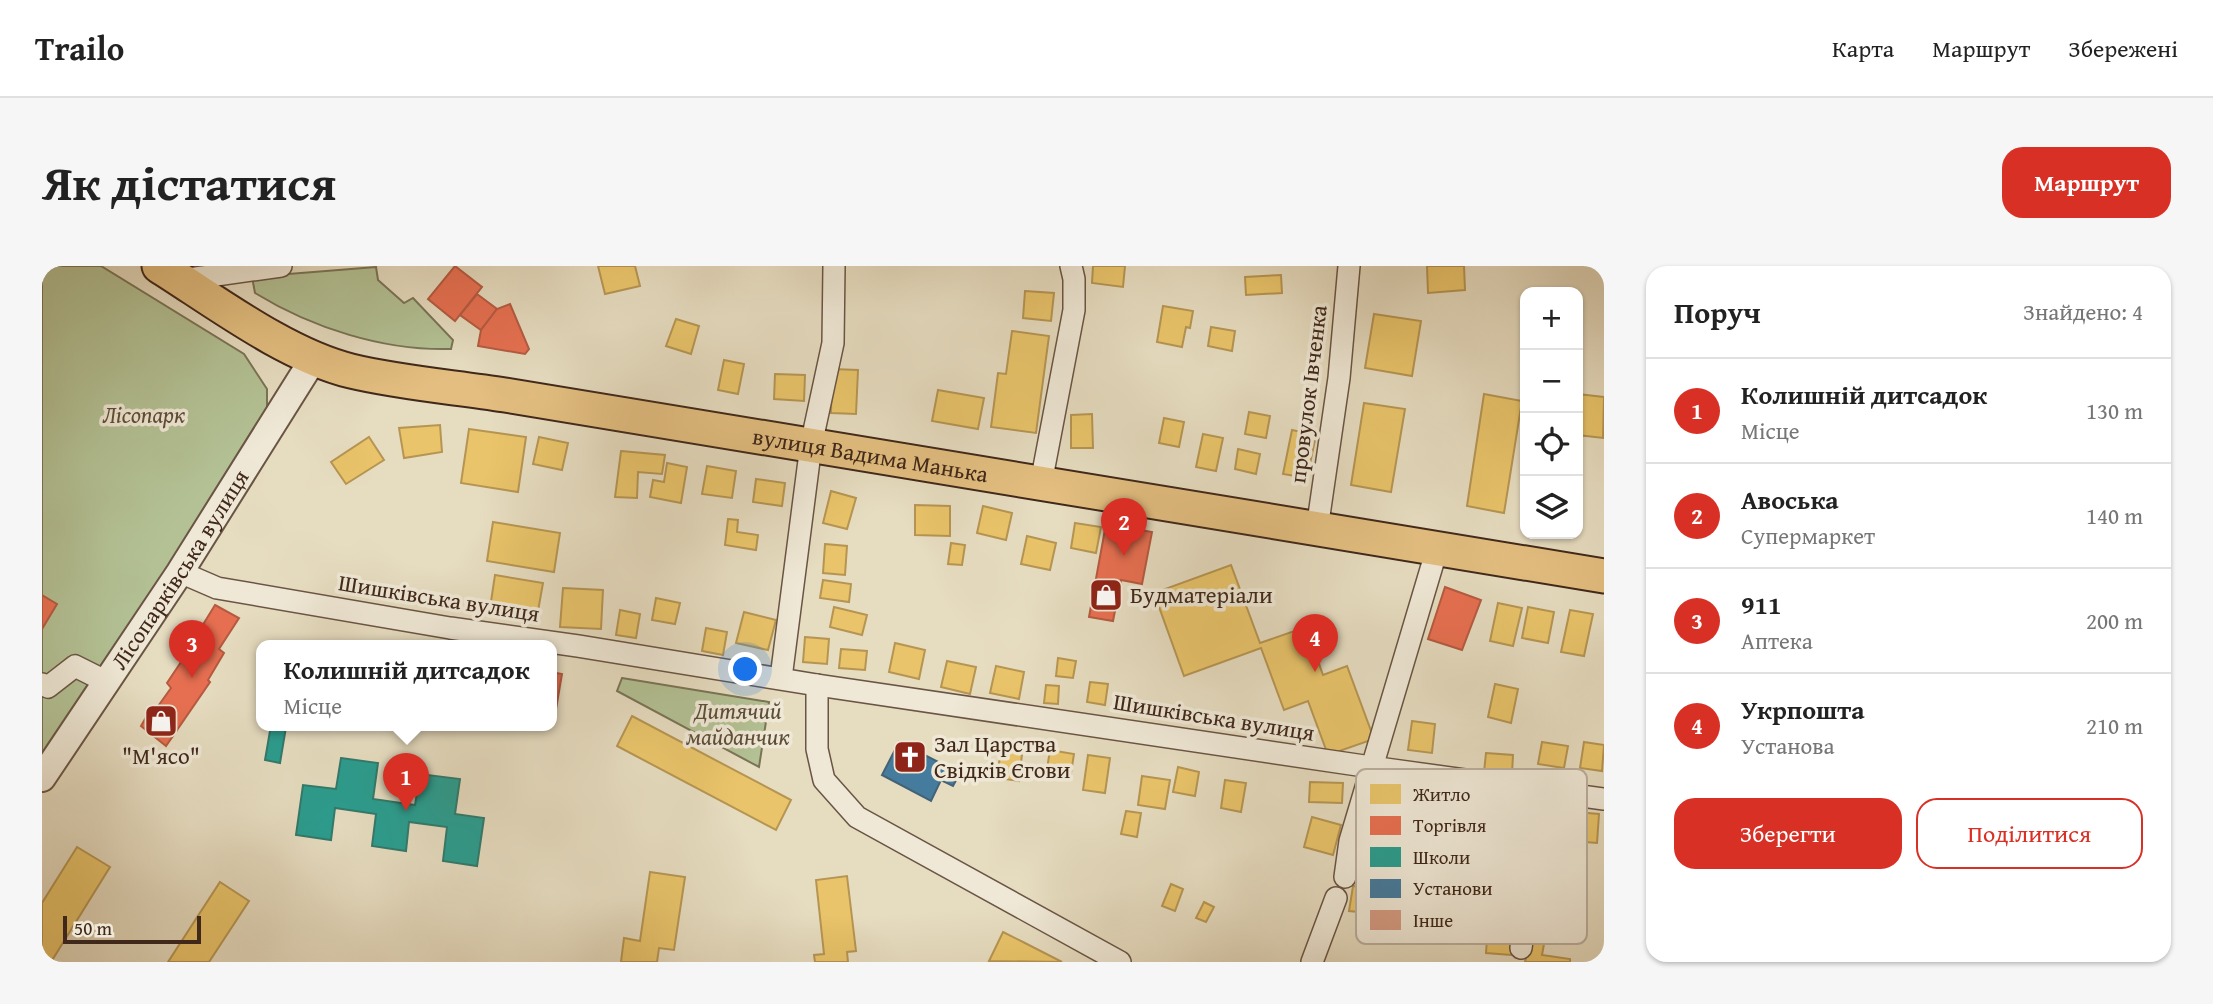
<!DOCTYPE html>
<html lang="uk">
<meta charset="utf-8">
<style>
:root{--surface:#fff;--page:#f6f6f6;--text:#222;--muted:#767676;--line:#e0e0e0;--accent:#d93025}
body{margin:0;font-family:"Gentium Book Plus",serif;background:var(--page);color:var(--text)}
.controls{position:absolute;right:21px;top:21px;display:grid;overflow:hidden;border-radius:14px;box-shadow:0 2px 5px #0004}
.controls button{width:63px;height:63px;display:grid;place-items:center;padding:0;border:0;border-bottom:2px solid var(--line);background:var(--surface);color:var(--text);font:35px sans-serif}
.scale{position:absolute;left:21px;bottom:18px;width:138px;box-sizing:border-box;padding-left:7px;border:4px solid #40281a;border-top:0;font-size:19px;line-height:24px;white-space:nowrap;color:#40281a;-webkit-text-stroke:5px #efe8d6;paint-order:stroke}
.you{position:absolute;left:704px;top:404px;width:24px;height:24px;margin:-18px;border:5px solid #fff;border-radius:50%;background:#1a73e8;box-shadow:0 0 0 10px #1a73e833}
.badge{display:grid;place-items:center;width:46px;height:46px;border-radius:50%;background:var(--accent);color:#fff;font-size:23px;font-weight:700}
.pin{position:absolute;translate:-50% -58px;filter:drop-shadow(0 2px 4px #0008)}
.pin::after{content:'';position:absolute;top:37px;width:24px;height:21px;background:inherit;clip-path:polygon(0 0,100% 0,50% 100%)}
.popup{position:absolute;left:214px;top:374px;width:301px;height:91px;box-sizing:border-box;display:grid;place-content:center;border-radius:14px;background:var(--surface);filter:drop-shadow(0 2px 5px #0005);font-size:23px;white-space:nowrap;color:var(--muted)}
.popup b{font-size:26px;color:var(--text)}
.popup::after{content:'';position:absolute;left:50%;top:100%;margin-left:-14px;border:14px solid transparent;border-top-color:var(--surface)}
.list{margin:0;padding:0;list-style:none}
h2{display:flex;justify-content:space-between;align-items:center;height:91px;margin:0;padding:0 28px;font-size:30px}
h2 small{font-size:23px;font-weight:400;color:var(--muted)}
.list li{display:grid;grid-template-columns:46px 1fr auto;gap:21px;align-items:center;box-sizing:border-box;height:105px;padding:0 28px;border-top:2px solid var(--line)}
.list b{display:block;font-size:26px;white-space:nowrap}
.list p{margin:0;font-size:23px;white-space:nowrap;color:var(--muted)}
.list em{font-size:23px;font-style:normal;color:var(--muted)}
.actions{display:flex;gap:14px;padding:21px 28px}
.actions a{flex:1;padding:16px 0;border:2px solid var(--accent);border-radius:21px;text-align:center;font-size:24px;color:var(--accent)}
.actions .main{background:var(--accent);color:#fff}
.icon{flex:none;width:38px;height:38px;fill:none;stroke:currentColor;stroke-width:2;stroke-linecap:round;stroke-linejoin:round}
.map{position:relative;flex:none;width:1562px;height:696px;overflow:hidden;border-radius:21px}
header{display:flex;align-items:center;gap:42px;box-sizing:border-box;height:98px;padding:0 35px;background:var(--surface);border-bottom:2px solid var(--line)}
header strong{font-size:33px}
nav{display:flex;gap:38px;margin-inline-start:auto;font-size:24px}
.intro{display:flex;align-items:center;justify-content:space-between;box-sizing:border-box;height:168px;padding:0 42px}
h1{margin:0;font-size:49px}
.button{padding:18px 32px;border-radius:21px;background:var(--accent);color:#fff;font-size:24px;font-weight:700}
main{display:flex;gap:42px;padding:0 42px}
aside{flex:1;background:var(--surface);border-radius:21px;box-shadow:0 2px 5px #0004}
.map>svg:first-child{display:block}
</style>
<header>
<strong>Trailo</strong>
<nav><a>Карта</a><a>Маршрут</a><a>Збережені</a></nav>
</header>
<div class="intro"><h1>Як дістатися</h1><a class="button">Маршрут</a></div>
<main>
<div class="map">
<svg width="1562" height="696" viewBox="0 0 1562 696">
<rect width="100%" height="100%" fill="#e6dcc0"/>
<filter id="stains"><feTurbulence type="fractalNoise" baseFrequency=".00286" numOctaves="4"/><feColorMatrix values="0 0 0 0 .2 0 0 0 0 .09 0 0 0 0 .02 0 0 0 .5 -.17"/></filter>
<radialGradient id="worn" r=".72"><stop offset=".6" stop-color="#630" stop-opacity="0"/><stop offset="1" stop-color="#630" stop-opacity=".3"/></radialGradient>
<g fill="#b3c194" stroke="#7a7457" stroke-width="2">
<path d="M0,0H59L202,88L225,123V148L0,499Z"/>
<path d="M334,1L336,14L362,37L371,32L411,74L409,83C342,85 270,62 213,27L210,11Z"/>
<path d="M580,412L727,436L717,501L575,425Z"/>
</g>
<g fill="#e9c46a" stroke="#b69552" stroke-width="2">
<path d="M556,0H593L598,20L563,28Z"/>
<path d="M1051,0H1083L1081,21L1050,17Z"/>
<path d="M1385,0H1422L1423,24L1386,27Z"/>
<path d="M1239,9L1240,27L1204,29L1203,11Z"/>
<path d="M983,25L1012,27L1009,55L981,52Z"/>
<path d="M1121,40L1151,45L1148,62L1144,61L1140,81L1115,76Z"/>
<path d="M1332,48L1379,55L1370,110L1323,102Z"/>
<path d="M634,53L657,60L649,88L624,80Z"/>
<path d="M1169,61L1193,65L1190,85L1166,80Z"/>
<path d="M970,65L1007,70L994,167L949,161L956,107L964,108Z"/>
<path d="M682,94L702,98L696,128L676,124Z"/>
<path d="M790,103L816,104L814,148L789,147Z"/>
<path d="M733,108L763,109L762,135L732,133Z"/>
<path d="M896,124L942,132L936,163L890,155Z"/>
<path d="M1442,128L1480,135L1462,247L1425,240Z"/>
<path d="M1536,128L1562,131L1561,172L1536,169Z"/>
<path d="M1322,137L1363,143L1349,226L1309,219Z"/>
<path d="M1207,146L1228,150L1224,172L1203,168Z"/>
<path d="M1050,148L1051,182H1029V149Z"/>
<path d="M1122,152L1142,156L1137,181L1117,177Z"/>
<path d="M398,159L400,186L362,192L357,162Z"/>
<path d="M427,163L484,171L476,226L419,217Z"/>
<path d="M1250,164L1274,169L1265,212L1241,208Z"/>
<path d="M1161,168L1181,172L1174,205L1154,201Z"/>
<path d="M327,171L342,194L304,218L289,196Z"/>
<path d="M497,171L526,177L520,204L491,198Z"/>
<path d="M1196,183L1218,188L1214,208L1193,203Z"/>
<path d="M579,185L623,189L620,208L596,206L595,232L573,231Z"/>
<path d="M625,197L645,201L639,237L608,231L611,214L622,216Z"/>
<path d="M665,200L694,205L690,232L660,228Z"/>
<path d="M714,213L743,217L740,240L711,236Z"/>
<path d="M789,225L814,232L805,263L781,257Z"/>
<path d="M873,239L908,240V270L873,269Z"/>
<path d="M941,240L970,247L964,274L935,267Z"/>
<path d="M686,253L696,254L695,266L716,269L714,284L683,279Z"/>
<path d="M451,256L518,267L512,306L445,295Z"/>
<path d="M1033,257L1059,261L1054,287L1029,282Z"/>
<path d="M985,270L1014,277L1008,304L979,298Z"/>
<path d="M909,277L923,279L920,299L906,298Z"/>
<path d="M783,278L805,280L803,309L781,307Z"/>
<path d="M1189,299L1218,377L1264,361L1281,409L1305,400L1332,473L1286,489L1266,435L1242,444L1219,382L1142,410L1112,327Z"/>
<path d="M453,309L501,317L494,356L447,349Z"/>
<path d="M781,314L809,318L807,336L778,332Z"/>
<path d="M521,322L561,324L559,363L518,361Z"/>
<path d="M614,332L638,337L633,358L610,354Z"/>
<path d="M1456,337L1480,342L1471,380L1448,375Z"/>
<path d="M792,341L825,349L820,369L788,361Z"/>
<path d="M1486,341L1512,346L1506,377L1480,372Z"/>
<path d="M578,344L598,348L594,372L574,369Z"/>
<path d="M1528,344L1551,348L1542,390L1519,386Z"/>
<path d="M702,346L734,354L726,384L694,377Z"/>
<path d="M664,362L685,366L681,389L660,385Z"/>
<path d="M763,371L787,373L785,398L761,396Z"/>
<path d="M853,377L883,384L877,413L847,406Z"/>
<path d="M799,383L825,385L823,404L797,402Z"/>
<path d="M1016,392L1034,395L1031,412L1014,410Z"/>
<path d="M905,395L934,401L928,428L899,421Z"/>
<path d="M954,400L982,406L977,433L948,427Z"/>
<path d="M1048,416L1066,418L1063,439L1045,436Z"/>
<path d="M1453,418L1476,423L1469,457L1446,451Z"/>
<path d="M1004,419L1017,420L1016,438L1002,437Z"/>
<path d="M590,450L749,534L734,564L575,480Z"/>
<path d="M1370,455L1393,458L1390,487L1366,484Z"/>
<path d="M960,476L981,479L977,515L955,512Z"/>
<path d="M1500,476L1526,480L1522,502L1496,498Z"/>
<path d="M1542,476L1562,479L1560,505L1538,502Z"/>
<path d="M1008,484L1032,488L1028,513L1004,509Z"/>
<path d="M1444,487L1471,489L1470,508L1442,506Z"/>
<path d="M1046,489L1068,492L1063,527L1041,524Z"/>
<path d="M1136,501L1157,506L1153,530L1131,526Z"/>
<path d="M1100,510L1128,514L1123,543L1096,539Z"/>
<path d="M1183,514L1204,517L1199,546L1179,542Z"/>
<path d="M1268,516L1301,517L1300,537L1267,536Z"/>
<path d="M1340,519L1371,525L1367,546L1336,541Z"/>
<path d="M1383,521L1413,528L1406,556L1382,550L1384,542L1378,541Z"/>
<path d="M1418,533L1454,536L1451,575L1415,573Z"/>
<path d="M1463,540L1487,542L1486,567L1461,566Z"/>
<path d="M1084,545L1099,547L1095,571L1079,568Z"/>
<path d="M1534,546L1557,548L1555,577L1531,575Z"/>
<path d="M1270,551L1299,559L1291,589L1262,581Z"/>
<path d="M1320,561L1350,566L1344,600L1315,595Z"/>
<path d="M35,581L68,601L9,696H0V637Z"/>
<path d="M1514,591H1541L1540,617L1513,616Z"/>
<path d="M608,606L643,611L632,684L617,682L615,696H579L582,672L598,675Z"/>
<path d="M805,610L814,685L805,686L806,696H773L772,689L782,688L774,614Z"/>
<path d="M178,616L207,635L167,696H126Z"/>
<path d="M1129,618L1141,623L1133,645L1120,640Z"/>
<path d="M1311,620L1342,623L1338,648L1307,645Z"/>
<path d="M1449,620L1480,627L1477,646L1447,639Z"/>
<path d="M1162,636L1172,641L1164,656L1154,652Z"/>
<path d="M1446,658L1471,660L1469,689L1444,687Z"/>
<path d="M961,666L981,676L1020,696L947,695Z"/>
<path d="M1488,675L1502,678L1500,689L1528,693V696H1483Z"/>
</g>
<g fill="#e76f51" stroke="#b55a40" stroke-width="2">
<path d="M413,0L440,21L413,55L386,33Z"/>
<path d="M435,28L455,43L439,64L418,49Z"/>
<path d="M468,38L487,83L483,88L436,80L439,64L455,43Z"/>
<path d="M1064,258L1110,266L1100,318L1079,314L1071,355L1047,351Z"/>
<path d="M1403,321L1439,334L1420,384L1386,373Z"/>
<path d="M0,329L15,338L0,363Z"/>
<path d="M173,339L197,352L177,383L182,387L166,414L168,416L124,480L99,460L110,441L114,443L129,422L125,417L141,393L146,396L160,374L154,370Z"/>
<path d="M509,406L520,408L513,449H509Z"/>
</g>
<g fill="#2a9d8f" stroke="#317a6c" stroke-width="2">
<path d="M229,459L244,461L238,497L223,494Z"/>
<path d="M299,492L336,497L331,533L373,539L378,508L418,513L413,548L442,552L435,600L401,595L405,561L367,556L364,585L330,580L334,548L293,542L289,574L254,569L261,519L294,523Z"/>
</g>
<path fill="#457b9d" stroke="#446276" stroke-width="2" d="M857,476L918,507L911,520L899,514L889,535L840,509Z"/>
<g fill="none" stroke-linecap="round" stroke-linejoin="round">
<defs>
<g id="minor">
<path d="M139,14L239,0"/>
<path d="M999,217L1032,44V13L1029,0"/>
<path d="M1275,263L1297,112L1307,0"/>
<path d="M138,306L175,322L408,362L536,380L775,419L1329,501L1562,533"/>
<path d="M739,412L769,179L791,77L792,0"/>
<path d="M0,418L6,421L33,400L63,415"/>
<path d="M775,419V483L782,514L815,551L1078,696"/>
<path d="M1303,611L1308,575L1395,283"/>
<path d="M1479,682L1500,525"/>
<path d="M1270,696L1294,632"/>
</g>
<g id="tertiary">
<path id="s1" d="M0,512L138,306L272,92"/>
</g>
<g id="primary">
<path id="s2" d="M117,0C174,36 244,89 309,105C359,117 412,121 463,129L1562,310"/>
</g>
</defs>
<use href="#minor" stroke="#6a5544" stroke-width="24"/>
<use href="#tertiary" stroke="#6a5544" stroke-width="30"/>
<use href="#primary" stroke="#40281a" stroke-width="37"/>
<use href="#minor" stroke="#efe8d6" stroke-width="21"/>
<use href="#tertiary" stroke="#efe8d6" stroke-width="26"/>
<use href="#primary" stroke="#e3be80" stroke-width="33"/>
</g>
<defs>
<symbol id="shop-square" viewBox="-11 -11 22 22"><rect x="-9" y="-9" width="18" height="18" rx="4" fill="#8f2418" stroke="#efe8d6"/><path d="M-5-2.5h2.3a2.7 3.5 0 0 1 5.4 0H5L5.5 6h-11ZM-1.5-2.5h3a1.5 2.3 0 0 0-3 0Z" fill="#fff"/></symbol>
<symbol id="church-square" viewBox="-11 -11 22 22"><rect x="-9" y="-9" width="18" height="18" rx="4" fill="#8f2418" stroke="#efe8d6"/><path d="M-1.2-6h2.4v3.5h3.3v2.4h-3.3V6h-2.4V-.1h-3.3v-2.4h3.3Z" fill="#fff"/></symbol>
</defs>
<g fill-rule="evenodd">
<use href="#shop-square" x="1045" y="310" width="38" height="38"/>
<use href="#shop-square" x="100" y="436" width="38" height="38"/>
<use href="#church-square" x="849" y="472" width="38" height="38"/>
</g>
<g text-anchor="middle" stroke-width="7" stroke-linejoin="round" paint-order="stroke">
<g font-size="23" fill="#40281a" stroke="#efe8d6">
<text transform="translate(1266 128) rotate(-83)" y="8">провулок Івченка</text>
<text dy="8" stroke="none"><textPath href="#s2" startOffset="746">вулиця Вадима Манька</textPath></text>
<text dy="8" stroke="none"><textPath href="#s1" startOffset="250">Лісопарківська вулиця</textPath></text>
<text transform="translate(397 332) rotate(9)" y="8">Шишківська вулиця</text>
<text transform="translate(1172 451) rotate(9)" y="8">Шишківська вулиця</text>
</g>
<g font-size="23" font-style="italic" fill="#5d4e38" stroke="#efe8d6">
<text x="102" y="157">Лісопарк</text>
<text x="696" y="453">Дитячий<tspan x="696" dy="26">майданчик</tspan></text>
</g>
<g font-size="23" fill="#40281a" stroke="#efe8d6" text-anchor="start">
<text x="1088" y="337">Будматеріали</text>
<text x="892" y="486">Зал Царства<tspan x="892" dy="26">Свідків Єгови</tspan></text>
<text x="119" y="498" text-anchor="middle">"М'ясо"</text>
</g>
</g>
<rect x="1314" y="503" width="231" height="175" rx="10" fill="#efe8d6" stroke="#baae9e" stroke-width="2"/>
<rect x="1328" y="518" width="31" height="20" fill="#e9c46a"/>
<rect x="1328" y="550" width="31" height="19" fill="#e76f51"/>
<rect x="1328" y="581" width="31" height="20" fill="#2a9d8f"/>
<rect x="1328" y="613" width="31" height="19" fill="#457b9d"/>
<rect x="1328" y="644" width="31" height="20" fill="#d49b83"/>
<g font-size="19" fill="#40281a">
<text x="1371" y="535">Житло</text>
<text x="1371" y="566">Торгівля</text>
<text x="1371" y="598">Школи</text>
<text x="1371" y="629">Установи</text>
<text x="1371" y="661">Інше</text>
</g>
<rect width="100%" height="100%" filter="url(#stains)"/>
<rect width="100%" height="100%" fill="url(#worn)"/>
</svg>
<div class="controls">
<button>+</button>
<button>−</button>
<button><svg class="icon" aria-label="locate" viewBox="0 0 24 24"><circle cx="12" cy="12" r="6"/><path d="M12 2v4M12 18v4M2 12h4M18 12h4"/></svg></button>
<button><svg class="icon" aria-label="layers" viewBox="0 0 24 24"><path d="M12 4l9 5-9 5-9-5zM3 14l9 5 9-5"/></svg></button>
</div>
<div class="scale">50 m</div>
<div class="you"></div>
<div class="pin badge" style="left:364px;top:545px">1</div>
<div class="popup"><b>Колишній дитсадок</b>Місце</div>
<div class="pin badge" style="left:1082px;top:290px">2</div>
<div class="pin badge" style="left:150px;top:412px">3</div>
<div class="pin badge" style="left:1273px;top:406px">4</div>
</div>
<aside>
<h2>Поруч<small>Знайдено: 4</small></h2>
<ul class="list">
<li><span class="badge">1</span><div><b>Колишній дитсадок</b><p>Місце</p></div><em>130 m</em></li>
<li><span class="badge">2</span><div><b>Авоська</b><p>Супермаркет</p></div><em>140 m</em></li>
<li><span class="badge">3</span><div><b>911</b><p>Аптека</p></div><em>200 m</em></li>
<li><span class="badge">4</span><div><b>Укрпошта</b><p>Установа</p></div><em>210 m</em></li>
</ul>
<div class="actions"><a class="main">Зберегти</a><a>Поділитися</a></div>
</aside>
</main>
